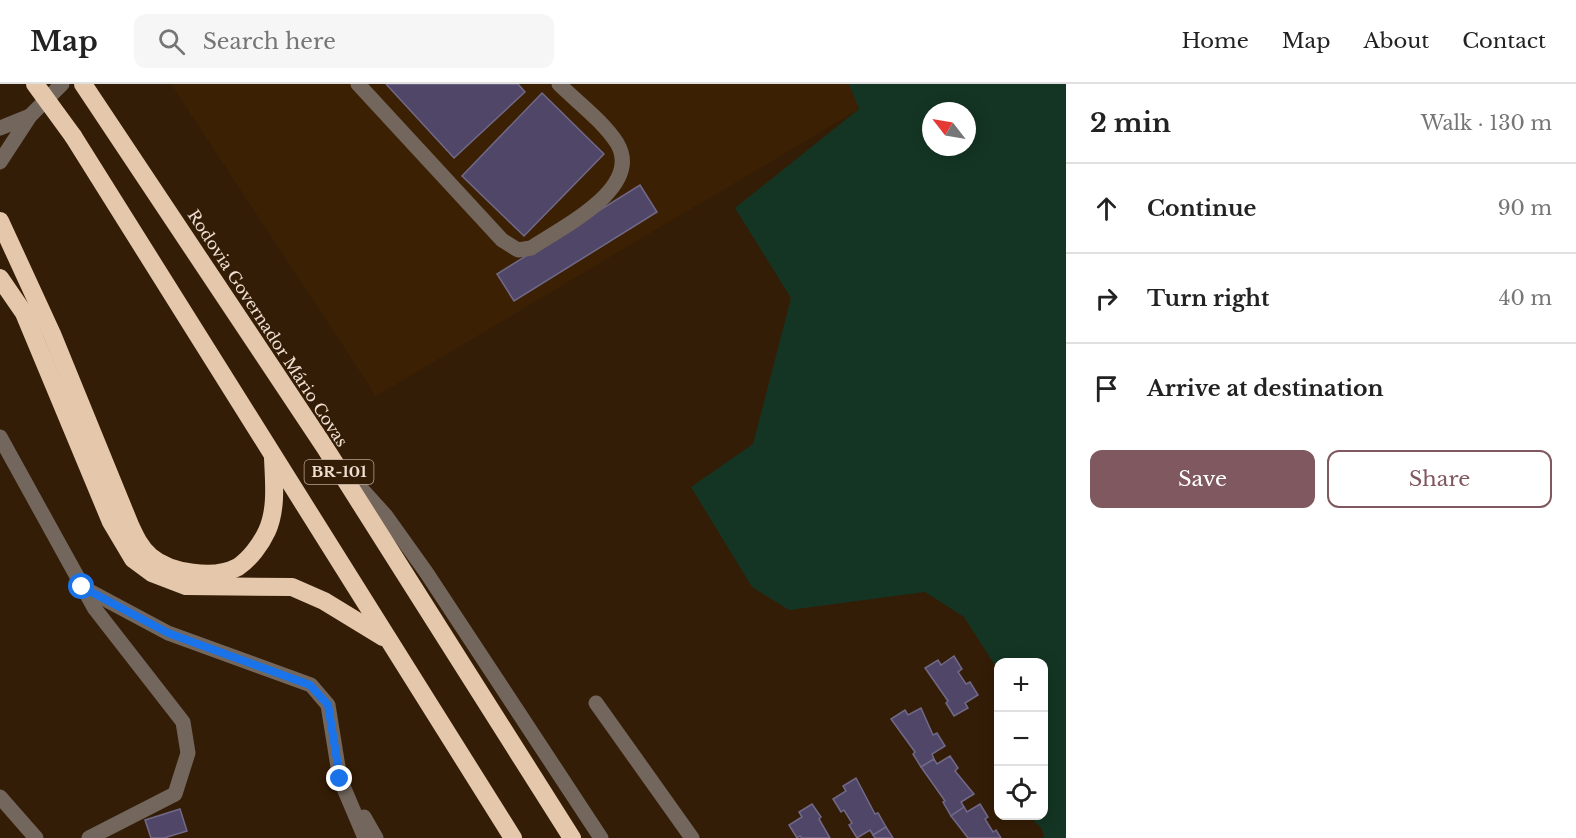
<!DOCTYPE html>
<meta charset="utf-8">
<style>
:root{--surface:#fff;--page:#f6f6f6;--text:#222;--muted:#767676;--line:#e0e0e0;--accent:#80585f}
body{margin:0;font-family:"Libre Baskerville",serif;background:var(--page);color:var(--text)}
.controls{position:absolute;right:18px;bottom:18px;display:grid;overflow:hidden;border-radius:12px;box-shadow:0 3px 15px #0003}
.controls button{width:54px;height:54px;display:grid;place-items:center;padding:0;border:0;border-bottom:2px solid var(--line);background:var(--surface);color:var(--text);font:30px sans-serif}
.compass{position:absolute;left:922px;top:18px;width:54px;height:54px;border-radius:50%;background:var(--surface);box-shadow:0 3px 15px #0003;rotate:301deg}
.stop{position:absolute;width:18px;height:18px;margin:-14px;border:4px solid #1a73e8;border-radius:50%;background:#fff}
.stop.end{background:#1a73e8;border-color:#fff;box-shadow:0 2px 6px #0008}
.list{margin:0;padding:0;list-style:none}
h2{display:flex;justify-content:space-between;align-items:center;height:78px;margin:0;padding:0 24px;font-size:26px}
h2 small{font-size:20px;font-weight:400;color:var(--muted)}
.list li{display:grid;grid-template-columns:39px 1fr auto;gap:18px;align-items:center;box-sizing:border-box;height:90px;padding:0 24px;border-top:2px solid var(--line)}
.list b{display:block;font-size:22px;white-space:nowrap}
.list em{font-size:20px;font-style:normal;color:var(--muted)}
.actions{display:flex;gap:12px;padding:18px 24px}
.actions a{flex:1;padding:14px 0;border:2px solid var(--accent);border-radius:12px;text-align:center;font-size:21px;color:var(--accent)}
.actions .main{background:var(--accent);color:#fff}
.icon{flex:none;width:33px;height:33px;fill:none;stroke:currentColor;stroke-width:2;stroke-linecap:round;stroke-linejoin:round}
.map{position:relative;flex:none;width:1066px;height:754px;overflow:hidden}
header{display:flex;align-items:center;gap:36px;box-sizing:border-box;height:84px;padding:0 30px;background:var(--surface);border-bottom:2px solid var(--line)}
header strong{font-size:28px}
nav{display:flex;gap:33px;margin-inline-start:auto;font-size:21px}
.search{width:420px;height:54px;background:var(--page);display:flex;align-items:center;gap:15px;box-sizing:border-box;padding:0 21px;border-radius:12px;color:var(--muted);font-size:22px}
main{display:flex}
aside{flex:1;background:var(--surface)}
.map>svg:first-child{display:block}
</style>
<header>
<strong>Map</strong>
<div class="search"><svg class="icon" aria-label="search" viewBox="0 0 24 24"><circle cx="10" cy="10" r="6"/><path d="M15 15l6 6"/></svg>Search here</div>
<nav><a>Home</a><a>Map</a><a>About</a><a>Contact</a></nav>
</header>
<main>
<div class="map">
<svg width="1066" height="754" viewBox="0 0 1066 754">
<rect width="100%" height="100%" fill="#341d06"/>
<path fill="#3c2003" d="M171,0H849L859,25L376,312Z"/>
<path fill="#143524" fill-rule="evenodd" d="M849,0H1066V754H1044L1042,745L1029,732H1044V578H999L998,586L964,533L925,508L789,526L752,503L691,403L753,360L791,214L735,124L859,25ZM931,27H967V63H931Z"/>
<g fill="#504768" stroke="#716988" stroke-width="1.5">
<path d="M386,0H518L525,8L454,74Z"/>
<path d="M542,9L604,70L524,152L462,92Z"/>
<path d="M640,101L657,128L514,217L497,190Z"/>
<path d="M954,572L962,585L958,588L966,600L970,598L978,611L965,619L968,624L954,632L946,619L948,617L925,584L938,576L941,581Z"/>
<path d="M921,624L933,651L937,649L945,662L932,670L934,675L921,683L913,670L915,668L891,635L905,626L908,631Z"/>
<path d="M950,672L958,684L955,687L974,710L961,718L964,723L951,732L943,718L945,717L921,683L934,675L937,680Z"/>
<path d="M856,694L875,730L878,729L886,743L873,751L870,746L857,754L849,741L852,739L844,726L841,728L833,715L846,707L843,702Z"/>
<path d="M812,720L821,733L819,735L830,754H802L800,752L797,754L789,741L802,733L799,728Z"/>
<path d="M980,720L988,733L985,735L993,748L996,746L1001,754H968L951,732L964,723L967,728Z"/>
<path d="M180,725L187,747L164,754H151L145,736Z"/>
<path d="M886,743L893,754H875L873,751Z"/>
</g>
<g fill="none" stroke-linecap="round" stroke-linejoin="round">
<g stroke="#73675d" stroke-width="15">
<path d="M358,0L502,156L518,166L531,164C562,143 644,104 617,59C603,37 577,18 559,0"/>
<path d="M0,44L30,32"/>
<path d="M0,78L30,32L62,0"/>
<path d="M0,353L95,525L183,638L188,669L175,710L89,754"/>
<path d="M348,390L386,432L426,488L601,754"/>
<path d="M82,503L168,549L311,601L328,621L340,695L365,754"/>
<path d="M596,619L692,754"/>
<path d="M0,713L36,754"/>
<path d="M364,733L376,754"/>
</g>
<g stroke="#e5c8ac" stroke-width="18">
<path d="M83,0L324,362L572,754"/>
<path d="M73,52L513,754"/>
<path d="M0,137L52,250L130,441C135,452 140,463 150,472C170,489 214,496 238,483C250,475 261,460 267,447C277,425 274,398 273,374"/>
<path d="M0,194L24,229L111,438L133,475L152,489L186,502L292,503L324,517L383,553"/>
</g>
<path stroke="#e5c8ac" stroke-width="18" d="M35,0L73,52"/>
</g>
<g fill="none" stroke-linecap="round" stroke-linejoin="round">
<path stroke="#1a73e8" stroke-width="8" d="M82,503L168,549L310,601L328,621L340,695"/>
</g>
<g text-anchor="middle" stroke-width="4.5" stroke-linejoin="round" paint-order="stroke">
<rect fill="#341d06" stroke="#b7a595" stroke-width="1.5" x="304.5" y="376" width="69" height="24" rx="4.5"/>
<g font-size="15" font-weight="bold" fill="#efdfd2">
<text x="339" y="393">BR-101</text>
</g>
<g font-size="16" fill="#efdfd2" stroke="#341d06">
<text transform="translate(268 244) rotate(57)" y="6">Rodovia Governador Mário Covas</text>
</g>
</g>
</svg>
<div class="controls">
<button>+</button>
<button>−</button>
<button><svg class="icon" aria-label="locate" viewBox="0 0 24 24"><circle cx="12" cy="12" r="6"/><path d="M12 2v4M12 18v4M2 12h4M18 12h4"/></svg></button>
</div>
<svg class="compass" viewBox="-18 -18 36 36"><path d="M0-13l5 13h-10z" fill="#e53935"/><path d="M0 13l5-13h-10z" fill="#767676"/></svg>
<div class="stop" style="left:82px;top:503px"></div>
<div class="stop end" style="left:340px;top:695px"></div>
</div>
<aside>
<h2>2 min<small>Walk · 130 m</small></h2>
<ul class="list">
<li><svg class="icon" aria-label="ahead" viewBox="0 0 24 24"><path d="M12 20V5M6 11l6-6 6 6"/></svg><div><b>Continue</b></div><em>90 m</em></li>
<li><svg class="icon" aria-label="right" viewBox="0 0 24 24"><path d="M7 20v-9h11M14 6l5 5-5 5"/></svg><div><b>Turn right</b></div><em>40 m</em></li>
<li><svg class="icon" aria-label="arrive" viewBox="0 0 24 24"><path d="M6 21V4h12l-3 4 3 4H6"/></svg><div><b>Arrive at destination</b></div></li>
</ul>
<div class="actions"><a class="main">Save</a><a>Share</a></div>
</aside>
</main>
